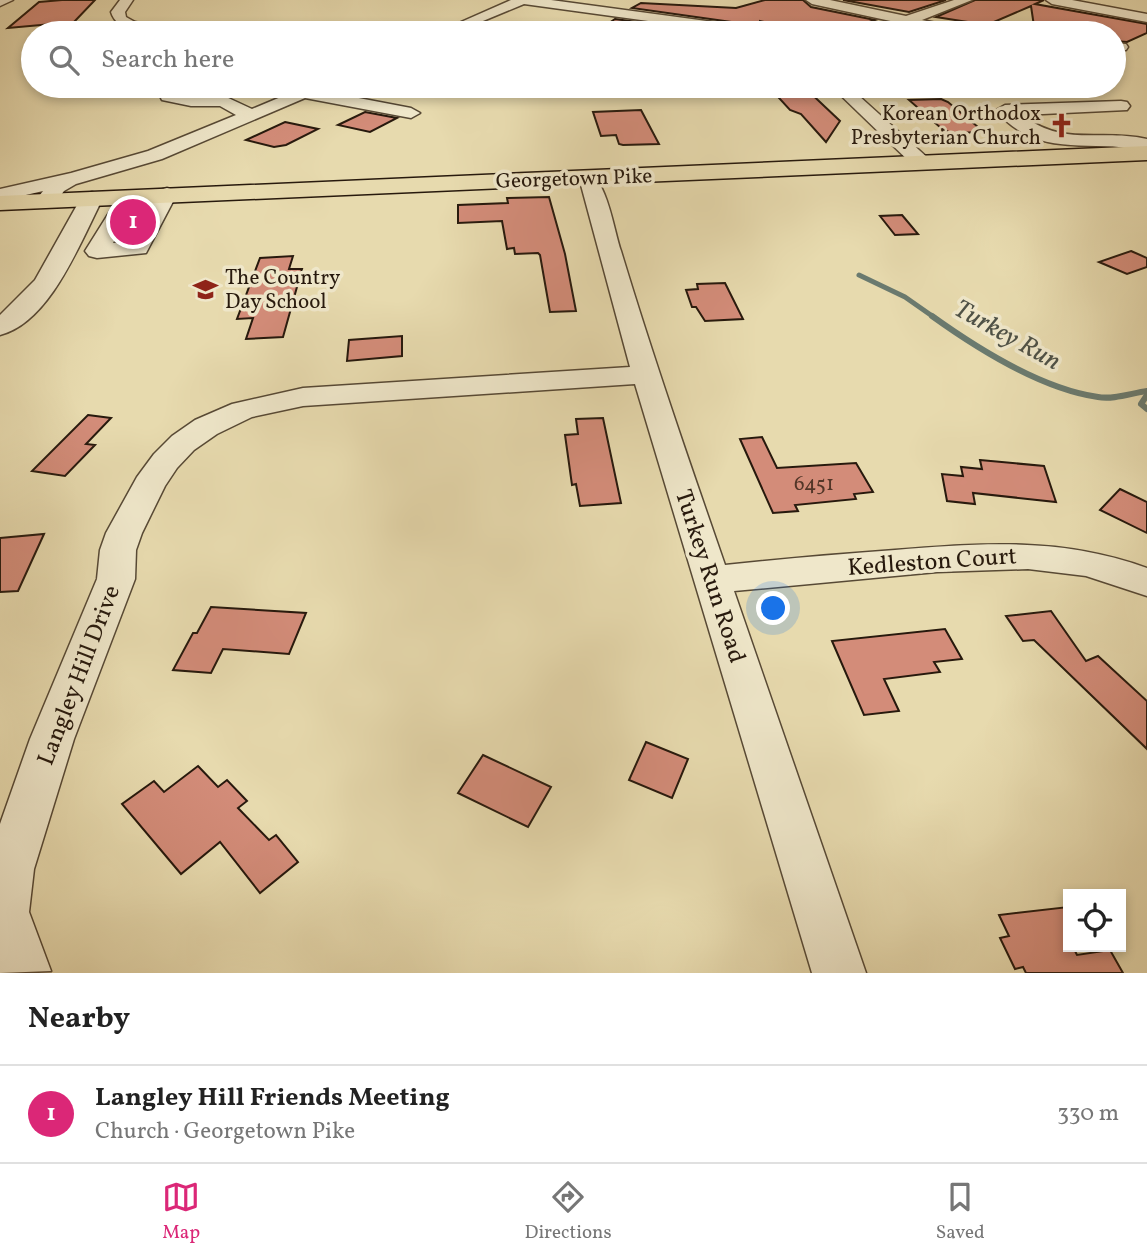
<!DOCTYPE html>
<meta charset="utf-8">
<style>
:root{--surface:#fff;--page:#f6f6f6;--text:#222;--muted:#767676;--line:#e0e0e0;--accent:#db2777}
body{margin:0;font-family:Vollkorn,serif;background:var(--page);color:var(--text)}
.controls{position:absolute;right:21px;bottom:21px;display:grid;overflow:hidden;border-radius:0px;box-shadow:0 4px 10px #0003}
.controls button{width:63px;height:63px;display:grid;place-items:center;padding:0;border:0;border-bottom:2px solid var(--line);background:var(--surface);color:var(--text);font:35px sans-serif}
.you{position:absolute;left:774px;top:609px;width:24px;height:24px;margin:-18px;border:5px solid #fff;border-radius:50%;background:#1a73e8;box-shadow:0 0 0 10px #1a73e833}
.badge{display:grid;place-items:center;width:46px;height:46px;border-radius:50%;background:var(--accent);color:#fff;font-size:23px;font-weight:700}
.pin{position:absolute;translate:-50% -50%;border:4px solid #fff;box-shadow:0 2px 7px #0006}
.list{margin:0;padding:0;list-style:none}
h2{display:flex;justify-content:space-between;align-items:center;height:91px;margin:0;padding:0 28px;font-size:30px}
h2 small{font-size:23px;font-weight:400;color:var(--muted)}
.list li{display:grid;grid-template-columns:46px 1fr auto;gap:21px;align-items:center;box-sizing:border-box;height:98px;padding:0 28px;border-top:2px solid var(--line)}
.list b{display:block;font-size:26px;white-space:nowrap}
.list p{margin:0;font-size:23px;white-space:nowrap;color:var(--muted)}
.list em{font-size:23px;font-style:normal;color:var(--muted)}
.icon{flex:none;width:38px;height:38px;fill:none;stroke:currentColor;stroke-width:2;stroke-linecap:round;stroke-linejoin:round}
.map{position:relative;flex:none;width:1147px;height:973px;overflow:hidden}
.search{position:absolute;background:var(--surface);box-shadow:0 4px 10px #0003;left:21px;right:21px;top:21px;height:77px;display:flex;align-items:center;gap:18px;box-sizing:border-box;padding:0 24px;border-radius:38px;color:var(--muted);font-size:26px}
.sheet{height:189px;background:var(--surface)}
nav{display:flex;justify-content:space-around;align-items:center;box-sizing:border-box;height:98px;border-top:2px solid var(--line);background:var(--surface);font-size:19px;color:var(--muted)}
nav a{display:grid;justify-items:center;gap:4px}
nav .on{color:var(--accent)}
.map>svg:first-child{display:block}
</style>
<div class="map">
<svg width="1147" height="973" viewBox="0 0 1147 973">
<rect width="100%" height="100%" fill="#e7daae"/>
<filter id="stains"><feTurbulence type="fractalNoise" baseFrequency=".00286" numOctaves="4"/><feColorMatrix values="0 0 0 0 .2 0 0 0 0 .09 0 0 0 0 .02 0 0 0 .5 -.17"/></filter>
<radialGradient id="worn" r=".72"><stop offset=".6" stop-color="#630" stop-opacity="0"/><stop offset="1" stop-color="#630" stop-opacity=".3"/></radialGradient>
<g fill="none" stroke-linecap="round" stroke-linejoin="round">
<path stroke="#6a7a6f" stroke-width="5" d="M859,275L905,297L935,318"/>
<g stroke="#6a7a6f" stroke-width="6">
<path d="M932,316C978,349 1042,389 1098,397C1113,400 1132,393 1147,391"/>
<path d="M1147,395L1141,404L1147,409"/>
</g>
</g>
<g fill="#d38c79" stroke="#27190d" stroke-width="2">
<path d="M62,0H95L74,22L8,28L39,2Z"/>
<path d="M765,0H803L811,7L875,20L837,33H812L760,21V26L632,8L641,3L736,8Z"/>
<path d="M843,0H946L909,12Z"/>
<path d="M975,0H1044L1035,4L1147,24V33L1127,42L1114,41V33H1035L1031,6L987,25L936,17Z"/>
<path d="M615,19L718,33H663L606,25Z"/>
<path d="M768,86H803L840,121L826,142L801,114L790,110Z"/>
<path d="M941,99L948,102L984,132L951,133L942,129L909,100Z"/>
<path d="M641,110L659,144L623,145L619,144L616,135L601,136L593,112Z"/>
<path d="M365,112L397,118L370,132L338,125Z"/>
<path d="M285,122L318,129L286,145L274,147L246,140Z"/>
<path d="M549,197L565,254L576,311L550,312L540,255L538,253L515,254L514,248L507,249L502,221L458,223V205L508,203L507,198Z"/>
<path d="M143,214L129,239L118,240L132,215Z"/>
<path d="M902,215L918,234L895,235L880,216Z"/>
<path d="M1131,251L1147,258V267L1127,274L1099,262Z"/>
<path d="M293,256L289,269H302L283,337L246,339L253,318L237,319L260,258Z"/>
<path d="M725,283L743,319L705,321L696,307H692L686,290L698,289L697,284Z"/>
<path d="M402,336V356L347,361L349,340Z"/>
<path d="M88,415L111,418L86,444L95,445L65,476L32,471Z"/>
<path d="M603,418L621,503L580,506L576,484L572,485L565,435L578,434L576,419Z"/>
<path d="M762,437L777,468L856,463L873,492L854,494L856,499L795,505L798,511L773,513L740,439Z"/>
<path d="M980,460L1044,466L1056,502L973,493L975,504L947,501L942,474L963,476L961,467L982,469Z"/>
<path d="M1120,489L1147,502V533L1100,510Z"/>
<path d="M44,534L18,591L0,592V538Z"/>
<path d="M211,607L306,613L289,654L223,649L211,673L173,670L193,633H197Z"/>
<path d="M1051,611L1086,661L1098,656L1147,701V749L1034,640L1023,641L1006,616Z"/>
<path d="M945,629L962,659L934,662L940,672L884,679L899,711L864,715L832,641Z"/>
<path d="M646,742L688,759L672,798L629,780Z"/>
<path d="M483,755L551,787L528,827L458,793Z"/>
<path d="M198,766L218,787L227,780L247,801L238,808L269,840L276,835L298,862L260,893L220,842L181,874L122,804L154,781L164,792Z"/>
<path d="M1068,907V947H1073L1077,955L1110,950L1123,973H1026L1023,967L1015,969L1000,938L1009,936L999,915Z"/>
</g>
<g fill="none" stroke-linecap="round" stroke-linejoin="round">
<defs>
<g id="minor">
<path d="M0,0H13L0,6Z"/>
<path d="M120,0H133L125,12L126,17L135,22L176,30L178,33C158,34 118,36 111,12Z"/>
<path d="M511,0H551L765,29L772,33H736L524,4L454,33H436Z"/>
<path d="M806,0H830L906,16L954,0H972L922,20L969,30L971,33H946L812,4Z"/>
<path d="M1046,0H1072L1147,14V22L1052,4Z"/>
<path d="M1114,43L1126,44L1128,47L1126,50L1114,51Z"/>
<path d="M307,86H329L322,91L411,108L420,113L411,118L305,98L162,159L76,184L64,191L54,204H40L36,200L43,191L0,201V189L71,173L148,151L236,115L220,106H191L162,100L160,96L162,92L224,96L252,109Z"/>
<path d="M831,86H848L929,159L932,163L929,167H915Z"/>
<path d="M1121,101L1127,102L1130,106L1127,110L1022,115C1066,148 1099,128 1147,139V151C1094,138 1037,161 996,110L1005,105Z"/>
<path d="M586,172C607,177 614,232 621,251C653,357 689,461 725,565C781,559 838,554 895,550C984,543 1061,537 1147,568V596L1086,576L1028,569L937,572L734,591L866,973H812L635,384L303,406L252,417L217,434L194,450L177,468L165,486L142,533L136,550L135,579L74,739L34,869L29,912L51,971L0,973V824L30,739L97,579L100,550L106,533L137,477L154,454L172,436L195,420L232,404L303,388L630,367L581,185L576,178L579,174Z"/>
<path d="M167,188L174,190L177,194L146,253L97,258L89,256L85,251L122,192H136L139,196L113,243L131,242L157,194L160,190Z"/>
<path d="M92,192L99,194L103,198C81,240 51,322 0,335V315L35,280L81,198L85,194Z"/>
</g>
<path id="major" d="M1147,146V160L0,210V196Z"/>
</defs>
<use href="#minor" stroke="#574935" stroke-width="3"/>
<use href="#major" stroke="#27190d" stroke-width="3"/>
<use href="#minor" fill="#efe7ca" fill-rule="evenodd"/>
<use href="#major" fill="#e7daae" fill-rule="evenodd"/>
</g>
<defs>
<symbol id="church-bare" viewBox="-9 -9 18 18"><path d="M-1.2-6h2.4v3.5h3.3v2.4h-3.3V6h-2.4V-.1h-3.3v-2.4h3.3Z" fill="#8f2418" stroke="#efe7ca" stroke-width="2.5" paint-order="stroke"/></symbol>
<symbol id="school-bare" viewBox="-9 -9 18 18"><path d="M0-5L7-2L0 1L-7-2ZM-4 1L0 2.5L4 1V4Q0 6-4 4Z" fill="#8f2418" stroke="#efe7ca" stroke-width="2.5" paint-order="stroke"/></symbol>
</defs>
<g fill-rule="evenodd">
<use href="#church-bare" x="1044" y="108" width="35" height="35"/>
<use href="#school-bare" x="188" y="272" width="35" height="35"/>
</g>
<g text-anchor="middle" stroke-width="7" stroke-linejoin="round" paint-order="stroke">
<g font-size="21" fill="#27190d" stroke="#efe7ca" text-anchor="end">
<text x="1041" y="120">Korean Orthodox<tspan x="1041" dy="24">Presbyterian Church</tspan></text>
<text x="225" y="284" text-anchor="start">The Country<tspan x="225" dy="24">Day School</tspan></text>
</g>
<g font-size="21" fill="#27190d" stroke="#efe7ca">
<text transform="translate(574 178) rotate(-2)" y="7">Georgetown Pike</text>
</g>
<g font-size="21" fill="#523628">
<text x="814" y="490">6451</text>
</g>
<g font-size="24" fill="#27190d" stroke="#efe7ca">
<text transform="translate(932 561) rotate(-4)" y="8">Kedleston Court</text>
<text transform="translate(711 576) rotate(72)" y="8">Turkey Run Road</text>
<text transform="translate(78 675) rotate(-69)" y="8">Langley Hill Drive</text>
</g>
<g font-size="26" font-style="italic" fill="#4e5146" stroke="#efe7ca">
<text transform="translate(1008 334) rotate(29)" y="9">Turkey Run</text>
</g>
</g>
<rect width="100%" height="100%" filter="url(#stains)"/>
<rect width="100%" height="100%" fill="url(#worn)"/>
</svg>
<div class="controls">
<button><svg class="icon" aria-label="locate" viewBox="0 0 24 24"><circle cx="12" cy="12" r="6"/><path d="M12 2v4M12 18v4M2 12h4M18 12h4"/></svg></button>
</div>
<div class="you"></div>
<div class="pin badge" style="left:133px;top:222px">1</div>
<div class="search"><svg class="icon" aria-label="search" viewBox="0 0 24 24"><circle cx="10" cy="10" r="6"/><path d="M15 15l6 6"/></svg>Search here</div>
</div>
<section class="sheet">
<h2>Nearby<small></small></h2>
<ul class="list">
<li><span class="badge">1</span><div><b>Langley Hill Friends Meeting</b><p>Church · Georgetown Pike</p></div><em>330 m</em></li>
</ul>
</section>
<nav>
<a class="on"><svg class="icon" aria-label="map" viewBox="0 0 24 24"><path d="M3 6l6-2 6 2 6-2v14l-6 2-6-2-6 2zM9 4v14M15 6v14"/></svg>Map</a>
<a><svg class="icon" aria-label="directions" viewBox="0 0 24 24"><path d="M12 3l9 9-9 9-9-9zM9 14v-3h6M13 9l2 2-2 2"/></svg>Directions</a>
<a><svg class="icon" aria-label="saved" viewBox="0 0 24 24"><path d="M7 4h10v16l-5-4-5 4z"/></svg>Saved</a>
</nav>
